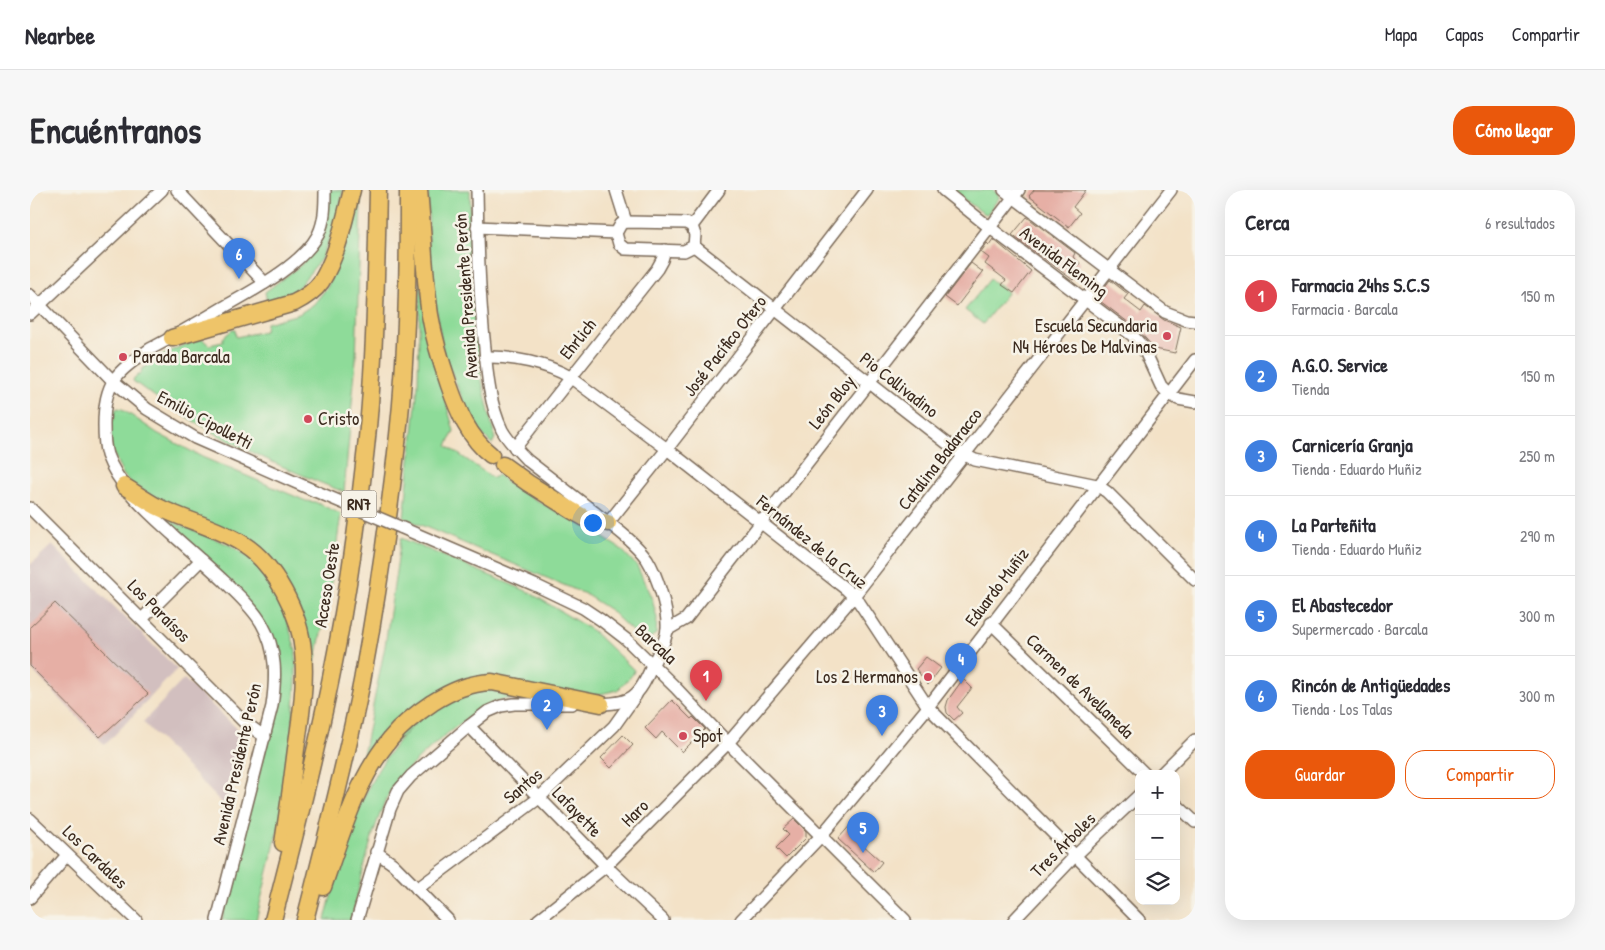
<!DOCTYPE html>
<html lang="es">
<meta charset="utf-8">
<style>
:root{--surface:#fff;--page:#f7f7f7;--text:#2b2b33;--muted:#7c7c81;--line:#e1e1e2;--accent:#ea580c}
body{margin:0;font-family:"Patrick Hand",sans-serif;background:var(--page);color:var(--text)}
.controls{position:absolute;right:15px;bottom:15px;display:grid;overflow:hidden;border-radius:10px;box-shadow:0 5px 20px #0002}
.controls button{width:45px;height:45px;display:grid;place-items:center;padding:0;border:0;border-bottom:1px solid var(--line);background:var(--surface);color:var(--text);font:25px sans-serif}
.you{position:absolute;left:562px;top:332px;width:18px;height:18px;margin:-12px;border:4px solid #fff;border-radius:50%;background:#1a73e8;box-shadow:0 0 0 8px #1a73e833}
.badge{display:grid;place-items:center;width:32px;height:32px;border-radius:50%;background:var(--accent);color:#fff;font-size:16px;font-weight:700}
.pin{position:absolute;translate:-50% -41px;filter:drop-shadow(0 1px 2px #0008)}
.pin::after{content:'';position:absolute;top:26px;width:18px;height:15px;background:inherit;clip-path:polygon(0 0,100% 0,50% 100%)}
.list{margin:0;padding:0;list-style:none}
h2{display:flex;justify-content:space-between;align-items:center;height:65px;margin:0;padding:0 20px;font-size:21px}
h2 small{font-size:16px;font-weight:400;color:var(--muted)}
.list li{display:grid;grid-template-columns:32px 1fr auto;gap:15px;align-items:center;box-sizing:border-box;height:80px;padding:0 20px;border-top:1px solid var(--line)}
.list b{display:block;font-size:19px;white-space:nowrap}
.list p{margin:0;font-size:16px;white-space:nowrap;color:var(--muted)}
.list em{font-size:16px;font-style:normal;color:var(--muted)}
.actions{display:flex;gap:10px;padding:15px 20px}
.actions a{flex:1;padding:11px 0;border:1px solid var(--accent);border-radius:20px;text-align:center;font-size:18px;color:var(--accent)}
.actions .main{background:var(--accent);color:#fff}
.icon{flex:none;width:28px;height:28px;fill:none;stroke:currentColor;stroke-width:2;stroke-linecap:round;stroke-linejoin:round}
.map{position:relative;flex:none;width:1165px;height:730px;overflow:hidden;border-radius:20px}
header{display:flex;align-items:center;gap:30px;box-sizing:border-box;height:70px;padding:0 25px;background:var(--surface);border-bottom:1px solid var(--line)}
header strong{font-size:24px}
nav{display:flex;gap:28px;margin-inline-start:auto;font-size:18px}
.intro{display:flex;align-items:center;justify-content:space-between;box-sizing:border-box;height:120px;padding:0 30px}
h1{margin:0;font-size:35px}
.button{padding:12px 22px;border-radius:20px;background:var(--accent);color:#fff;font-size:18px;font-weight:700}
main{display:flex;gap:30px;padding:0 30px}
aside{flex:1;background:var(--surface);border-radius:20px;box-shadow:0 5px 20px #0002}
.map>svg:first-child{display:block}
</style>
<header>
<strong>Nearbee</strong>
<nav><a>Mapa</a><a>Capas</a><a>Compartir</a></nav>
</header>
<div class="intro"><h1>Encuéntranos</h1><a class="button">Cómo llegar</a></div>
<main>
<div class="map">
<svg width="1165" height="730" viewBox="0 0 1165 730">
<rect width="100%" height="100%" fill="#f7f3e8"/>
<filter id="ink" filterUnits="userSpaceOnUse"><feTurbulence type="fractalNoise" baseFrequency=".02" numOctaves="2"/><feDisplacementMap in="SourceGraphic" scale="10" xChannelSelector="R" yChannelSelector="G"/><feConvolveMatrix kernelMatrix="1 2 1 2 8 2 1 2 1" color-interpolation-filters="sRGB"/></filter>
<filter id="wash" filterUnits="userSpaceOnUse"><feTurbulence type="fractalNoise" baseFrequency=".0096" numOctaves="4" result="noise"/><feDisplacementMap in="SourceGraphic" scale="20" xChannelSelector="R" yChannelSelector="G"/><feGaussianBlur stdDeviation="1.12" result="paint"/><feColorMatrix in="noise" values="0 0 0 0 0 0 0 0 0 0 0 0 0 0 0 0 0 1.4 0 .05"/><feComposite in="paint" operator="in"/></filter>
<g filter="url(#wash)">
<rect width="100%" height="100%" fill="#f3e2c7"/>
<g fill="#d2bfbf">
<path d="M22,355L147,479L75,555L0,478V375Z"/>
<path d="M154,489L213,544L204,579L208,584L202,605L193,614L113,532Z"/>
</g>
<g fill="#8edb99" stroke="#64825c">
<path d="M299,0H313L309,25L291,69L266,100L237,112L235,102L271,75L291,47Z"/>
<path d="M325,0H330L331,12L326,170L314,302C241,274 166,238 103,191L104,188L112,183L111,180C133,164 145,157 172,149L179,155L193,152V148L202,140H205L206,147L235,141L236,133L269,124L284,114L298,96Z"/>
<path d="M398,0H440L441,73L451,187L465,248L462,254L444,236L413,162L399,72Z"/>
<path d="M921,0H963L968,4L969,8L957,24L953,23Z"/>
<path d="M960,89L978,102L953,134L935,120Z"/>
<path d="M390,92L402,162L424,241L417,256L463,288L468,285L488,300L561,340L591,359L607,376L622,409L627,428L626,444L616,451L607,446L580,420L555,404L374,328L388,195Z"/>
<path d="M88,218L92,219L127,243L172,267L276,311L285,312L311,324L301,395L273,532L275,468L245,381L167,329L102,295L92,283L82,260L79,243L81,229L84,230L85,220Z"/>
<path d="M133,329H136L200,355L228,373L244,395L257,430L266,461V492L260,569L250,632L226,730H192L245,522L241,445Z"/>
<path d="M371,348L499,402L563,441L604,480L603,484L588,500L561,506L432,491L329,585L355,456Z"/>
<path d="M451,499L518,508C502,508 483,506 468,511C443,518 371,579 359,603C340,642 332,688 321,730H295C315,651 337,559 412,514C424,507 439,504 451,499Z"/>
</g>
<g id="blocks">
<g fill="#e6afa5">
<path d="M1004,0H1056L1043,17L1050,23L1039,37L999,6Z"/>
<path d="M997,27L1045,63L1043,67L1050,73L1046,78L1050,81L1043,90L982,45Z"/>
<path d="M963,49L1001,81L984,103L972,95L976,90L955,74L959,68L951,62L957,53L959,55Z"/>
<path d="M941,73L953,82L927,116L915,107Z"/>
<path d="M1080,90L1098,104L1094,109L1111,122L1115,116L1134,130L1151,137L1145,163L1125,159L1107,139L1066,108Z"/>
<path d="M25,413L118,504L70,547L0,476V437Z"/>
<path d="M896,467L911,478L898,495L886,479Z"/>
<path d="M933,489L942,498L927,517L932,523L924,530L917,523L916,517L918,510Z"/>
<path d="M642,510L661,529L663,527L675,539L652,562L632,542L626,549L615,538Z"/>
<path d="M593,545L603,555L581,578L571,568Z"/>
<path d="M764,629L776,641V648L756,668L746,658L759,645L753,639Z"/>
<path d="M823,632L839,646L832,654L852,672L844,682L808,649Z"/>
</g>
</g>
</g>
<g filter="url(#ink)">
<use href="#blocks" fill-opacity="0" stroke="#7b6a59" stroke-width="1"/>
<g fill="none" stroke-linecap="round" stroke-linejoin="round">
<defs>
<g id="minor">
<path d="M147,0L235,93"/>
<path d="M447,0C448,53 449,105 455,158C457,185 460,215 472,240C478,251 488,261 497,270C519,287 541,304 563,321C581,335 603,350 617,369C627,385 638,419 637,438C637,450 628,463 623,474C608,508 603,514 563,514"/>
<path d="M586,0L596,32"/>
<path d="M913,0L959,37L1102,145L1113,157L1131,196L1139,204L1148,209L1165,212"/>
<path d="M974,0L1135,122L1156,130L1165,131"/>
<path d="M596,32L656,33L662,36L665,45L664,56L654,61L595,59L589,54L586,43L591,34Z"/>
<path d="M662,36L689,0"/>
<path d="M447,37L586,43"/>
<path d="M664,56L927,261L945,270L1067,295L1077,302L1165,390"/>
<path d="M0,105L82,190L117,219L165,248L285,301"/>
<path d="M0,124L132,0"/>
<path d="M455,167C482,166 518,174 540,187L637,259L817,400L829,412L898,517L1109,730"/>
<path d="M485,258L627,79L632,70L635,60"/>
<path d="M0,318L214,532L235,547"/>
<path d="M578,333L637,259L837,0"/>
<path d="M370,337L507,396L553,418L571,430L597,450L645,497L698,553L875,730"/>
<path d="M112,429L171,370"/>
<path d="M961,433L1115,584"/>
<path d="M637,440L656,429L989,0"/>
<path d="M439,536L576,676L633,730"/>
<path d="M1131,584L1165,550"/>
<path d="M1146,614L1165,632"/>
<path d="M0,629L106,730"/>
<path d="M346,662L363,674L418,730"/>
<path d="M387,699L509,608L584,536L606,505"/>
<path d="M0,708L37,665"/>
<path d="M187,730L242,516C246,488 247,460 232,434C223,418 208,405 195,392C178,376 161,361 144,346C119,323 89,298 77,265C74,255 74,245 74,235C74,191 86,183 120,159C145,146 169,132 194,117C222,101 272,75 288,45C295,31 295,15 295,0"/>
<path d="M327,730L360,619L368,601L381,586L439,536L457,522L471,516L484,514H542"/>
<path d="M508,730L576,676L698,553L824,406L1141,0"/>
<path d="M711,730L791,646L898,517L1165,170"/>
<path d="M984,730L1045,666L1109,605"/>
</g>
<g id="highway">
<path d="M389,0C393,42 394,84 400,125C404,149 411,172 419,195C428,221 439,248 461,265"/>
<path d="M142,148L264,113C274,108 284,102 291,92C308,65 314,30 322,0"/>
<path d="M473,275L498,293L541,320L555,328L578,333"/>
<path d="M94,296C105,303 115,310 126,316C154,330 186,337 213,354C245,374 270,424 273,461C276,493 271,527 266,559C262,591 258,622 253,653"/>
<path d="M293,697C311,646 326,590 361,548C372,535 387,523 402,513C421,501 439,493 462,492L571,514"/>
<path d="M243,730C266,641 289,552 306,462C318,400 327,337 334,275C345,184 346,92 348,0"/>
<path d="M275,730C295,651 316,572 332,491C347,410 359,327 368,245C377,164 378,82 378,0"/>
</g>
</defs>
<use href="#minor" stroke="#7b6a59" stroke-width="14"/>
<use href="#highway" stroke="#7b6a59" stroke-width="19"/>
<use href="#minor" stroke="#fff" stroke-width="11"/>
<use href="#highway" stroke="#eec469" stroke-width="16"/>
<defs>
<path id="minor-bridge" d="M285,301L370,337"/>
</defs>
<use href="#minor-bridge" stroke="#7b6a59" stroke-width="14" stroke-linecap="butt"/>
<use href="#minor-bridge" stroke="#fff" stroke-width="11"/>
</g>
</g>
<g fill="#d1495b" stroke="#f7f3e8" stroke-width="2">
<circle cx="1137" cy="146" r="5"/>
<circle cx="93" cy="167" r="5"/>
<circle cx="278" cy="229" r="5"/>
<circle cx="898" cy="487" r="5"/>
<circle cx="653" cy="546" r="5"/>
</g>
<g text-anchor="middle" stroke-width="5" stroke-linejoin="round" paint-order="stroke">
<rect fill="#f7f3e8" stroke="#73665b" stroke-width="1" x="311.5" y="300.5" width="35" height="27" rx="4"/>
<g font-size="16" font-weight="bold" fill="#3b2a1e">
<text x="329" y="320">RN7</text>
</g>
<g font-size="18" fill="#3b2a1e" stroke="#f7f3e8">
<text transform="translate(1034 72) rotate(37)" y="6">Avenida Fleming</text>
<text transform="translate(436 106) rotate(-94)" y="6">Avenida Presidente Perón</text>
<text transform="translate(548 149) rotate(-51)" y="6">Ehrlich</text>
<text transform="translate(695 156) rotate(-52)" y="6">José Pacífico Otero</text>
<text transform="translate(869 195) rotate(38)" y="6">Pio Collivadino</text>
<text transform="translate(802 212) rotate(-52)" y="6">León Bloy</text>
<text transform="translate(175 230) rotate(28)" y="6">Emilio Cipolletti</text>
<text transform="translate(910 269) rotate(-52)" y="6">Catalina Badaracco</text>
<text transform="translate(782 352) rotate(39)" y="6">Fernández de la Cruz</text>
<text transform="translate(297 395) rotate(-81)" y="6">Acceso Oeste</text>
<text transform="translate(967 397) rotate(-53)" y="6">Eduardo Muñiz</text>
<text transform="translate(129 421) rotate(45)" y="6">Los Paraísos</text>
<text transform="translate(626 454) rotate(43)" y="6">Barcala</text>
<text transform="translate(1050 496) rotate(44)" y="6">Carmen de Avellaneda</text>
<text transform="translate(207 574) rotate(-77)" y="6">Avenida Presidente Perón</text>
<text transform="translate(493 596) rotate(-40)" y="6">Santos</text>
<text transform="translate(547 622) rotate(46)" y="6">Lafayette</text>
<text transform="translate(605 623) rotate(-45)" y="6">Haro</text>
<text transform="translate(1033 655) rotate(-45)" y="6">Tres Árboles</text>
<text transform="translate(65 667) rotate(44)" y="6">Los Cardales</text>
</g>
<g font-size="18" fill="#3b2a1e" stroke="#f7f3e8" text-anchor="start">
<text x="1127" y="142" text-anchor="end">Escuela Secundaria<tspan x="1127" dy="21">N4 Héroes De Malvinas</tspan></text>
<text x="103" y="173">Parada Barcala</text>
<text x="288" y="235">Cristo</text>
<text x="888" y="493" text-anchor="end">Los 2 Hermanos</text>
<text x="663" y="552">Spot</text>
</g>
</g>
</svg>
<div class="controls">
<button>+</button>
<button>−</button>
<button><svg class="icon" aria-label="layers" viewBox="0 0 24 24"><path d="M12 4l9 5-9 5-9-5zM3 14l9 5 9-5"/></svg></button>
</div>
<div class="you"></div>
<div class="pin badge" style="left:676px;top:511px;background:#e0444e">1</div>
<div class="pin badge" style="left:517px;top:540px;background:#3f7fe0">2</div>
<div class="pin badge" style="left:852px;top:546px;background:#3f7fe0">3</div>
<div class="pin badge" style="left:931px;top:494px;background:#3f7fe0">4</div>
<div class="pin badge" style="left:833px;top:663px;background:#3f7fe0">5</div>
<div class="pin badge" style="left:209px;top:89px;background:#3f7fe0">6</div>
</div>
<aside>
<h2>Cerca<small>6 resultados</small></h2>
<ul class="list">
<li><span class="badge" style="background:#e0444e">1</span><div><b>Farmacia 24hs S.C.S</b><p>Farmacia · Barcala</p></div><em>150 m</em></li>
<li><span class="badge" style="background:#3f7fe0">2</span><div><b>A.G.O. Service</b><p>Tienda</p></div><em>150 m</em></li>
<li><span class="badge" style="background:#3f7fe0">3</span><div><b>Carnicería Granja</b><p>Tienda · Eduardo Muñiz</p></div><em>250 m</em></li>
<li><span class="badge" style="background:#3f7fe0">4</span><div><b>La Parteñita</b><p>Tienda · Eduardo Muñiz</p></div><em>290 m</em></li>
<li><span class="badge" style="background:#3f7fe0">5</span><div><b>El Abastecedor</b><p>Supermercado · Barcala</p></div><em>300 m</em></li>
<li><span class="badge" style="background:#3f7fe0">6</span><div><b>Rincón de Antigüedades</b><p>Tienda · Los Talas</p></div><em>300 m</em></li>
</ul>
<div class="actions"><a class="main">Guardar</a><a>Compartir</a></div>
</aside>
</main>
